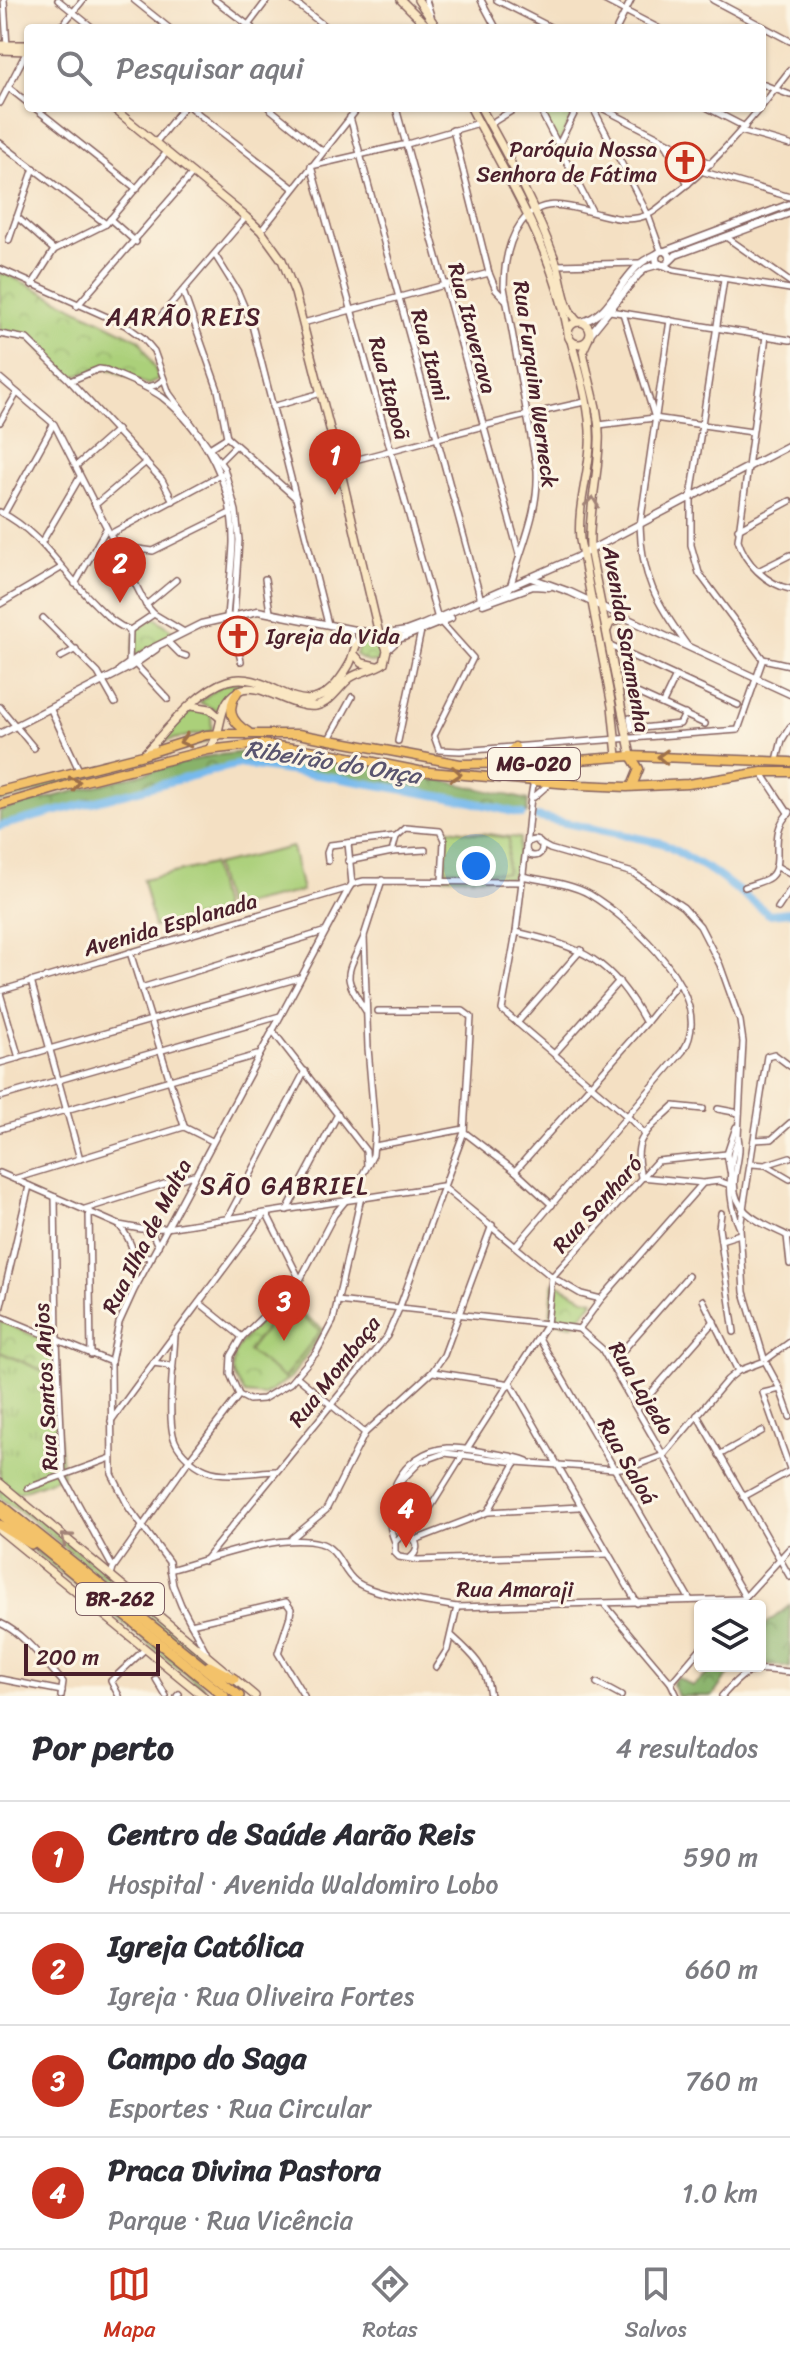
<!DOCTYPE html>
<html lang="pt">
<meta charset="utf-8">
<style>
:root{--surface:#fff;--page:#f2f2f3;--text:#2b2b33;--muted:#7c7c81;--line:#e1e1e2;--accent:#c8321e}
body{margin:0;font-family:Sriracha,sans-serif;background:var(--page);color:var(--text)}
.controls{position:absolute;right:24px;bottom:24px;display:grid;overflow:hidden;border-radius:8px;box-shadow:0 2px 6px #0004}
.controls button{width:72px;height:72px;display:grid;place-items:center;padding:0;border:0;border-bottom:2px solid var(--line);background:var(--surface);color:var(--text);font:40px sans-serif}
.scale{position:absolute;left:24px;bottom:20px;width:136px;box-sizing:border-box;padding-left:8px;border:4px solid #4a1f2b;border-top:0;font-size:22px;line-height:28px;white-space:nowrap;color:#4a1f2b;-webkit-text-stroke:6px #fcf5e5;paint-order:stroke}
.you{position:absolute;left:476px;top:866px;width:28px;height:28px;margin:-20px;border:6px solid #fff;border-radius:50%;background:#1a73e8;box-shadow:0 0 0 12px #1a73e833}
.badge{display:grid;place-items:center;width:52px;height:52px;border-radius:50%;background:var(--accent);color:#fff;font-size:26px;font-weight:700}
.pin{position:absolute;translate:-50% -66px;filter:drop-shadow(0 2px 4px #0008)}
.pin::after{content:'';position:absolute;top:42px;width:28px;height:24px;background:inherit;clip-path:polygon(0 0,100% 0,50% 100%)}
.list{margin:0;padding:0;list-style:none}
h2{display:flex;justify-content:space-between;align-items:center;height:104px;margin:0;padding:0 32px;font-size:34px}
h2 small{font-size:26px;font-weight:400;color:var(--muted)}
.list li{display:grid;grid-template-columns:52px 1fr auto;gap:24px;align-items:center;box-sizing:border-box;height:112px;padding:0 32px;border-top:2px solid var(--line)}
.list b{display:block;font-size:30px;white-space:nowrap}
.list p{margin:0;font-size:26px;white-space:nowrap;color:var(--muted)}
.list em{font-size:26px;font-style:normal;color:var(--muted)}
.icon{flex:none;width:44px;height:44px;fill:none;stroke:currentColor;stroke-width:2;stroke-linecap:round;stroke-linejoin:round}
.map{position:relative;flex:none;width:790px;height:1696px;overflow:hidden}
.search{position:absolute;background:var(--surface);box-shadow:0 2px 6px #0004;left:24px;right:24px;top:24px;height:88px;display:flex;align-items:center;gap:20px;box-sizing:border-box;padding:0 28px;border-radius:8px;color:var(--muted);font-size:30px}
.sheet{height:552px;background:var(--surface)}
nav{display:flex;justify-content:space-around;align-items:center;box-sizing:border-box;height:112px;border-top:2px solid var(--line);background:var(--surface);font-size:22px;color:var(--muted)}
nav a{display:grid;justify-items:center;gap:4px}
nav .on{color:var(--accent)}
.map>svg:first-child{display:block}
</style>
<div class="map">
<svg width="790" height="1696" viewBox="0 0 790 1696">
<defs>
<pattern id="grass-tufts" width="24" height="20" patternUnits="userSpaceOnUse" patternTransform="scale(2)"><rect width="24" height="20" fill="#abd07a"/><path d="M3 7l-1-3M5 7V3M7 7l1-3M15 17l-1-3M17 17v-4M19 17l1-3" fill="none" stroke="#95b26a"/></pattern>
<pattern id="forest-crowns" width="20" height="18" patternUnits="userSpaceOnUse" patternTransform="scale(2)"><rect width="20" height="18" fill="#88b26a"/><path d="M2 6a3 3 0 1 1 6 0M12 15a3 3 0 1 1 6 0" fill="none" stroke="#719057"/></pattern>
<pattern id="park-crowns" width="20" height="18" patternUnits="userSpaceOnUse" patternTransform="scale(2)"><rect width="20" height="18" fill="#abd07a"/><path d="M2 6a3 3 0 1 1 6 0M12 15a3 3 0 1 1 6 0" fill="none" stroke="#95b26a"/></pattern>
</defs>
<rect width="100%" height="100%" fill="#fcf5e5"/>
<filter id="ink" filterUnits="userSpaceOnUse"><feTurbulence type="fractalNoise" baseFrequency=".0125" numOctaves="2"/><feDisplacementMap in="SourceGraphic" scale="16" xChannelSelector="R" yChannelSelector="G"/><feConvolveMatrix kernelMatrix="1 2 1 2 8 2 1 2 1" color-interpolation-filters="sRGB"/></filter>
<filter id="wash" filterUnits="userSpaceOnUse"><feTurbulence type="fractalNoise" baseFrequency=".006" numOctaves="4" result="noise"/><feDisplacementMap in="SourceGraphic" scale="32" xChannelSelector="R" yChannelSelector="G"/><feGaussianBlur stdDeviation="1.8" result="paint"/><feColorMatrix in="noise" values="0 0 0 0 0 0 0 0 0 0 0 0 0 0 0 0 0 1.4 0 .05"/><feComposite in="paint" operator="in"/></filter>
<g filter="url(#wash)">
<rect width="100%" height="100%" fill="#f4e0c3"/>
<g fill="url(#grass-tufts)" stroke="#7a7852" stroke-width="2">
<path d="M241,682L248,684L233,690L219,712L199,702L223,684Z"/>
<path d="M214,739L131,766L0,802V797L191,743Z"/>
<path d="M448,829L520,838L516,872L509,878L443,877Z"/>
<path d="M0,1352L53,1375L63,1476L14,1494L0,1484Z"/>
<path d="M0,1486L221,1670L198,1657L32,1520L0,1498Z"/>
<path d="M25,1544L56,1562L190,1672L212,1696Z"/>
</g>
<g fill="url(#forest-crowns)" stroke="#69684a" stroke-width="2">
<path d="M261,750C352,760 440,779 528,800L527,813L403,788L245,761L0,825V811L18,806L210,756Z"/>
<path d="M790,1605V1667L760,1664V1629Z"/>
<path d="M706,1666H743C728,1672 722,1683 713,1696H678L672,1683L677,1677L692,1686L711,1672Z"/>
</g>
<g fill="url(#park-crowns)" stroke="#7a7852" stroke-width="2">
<path d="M539,108H575L558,146Z"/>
<path d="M0,271L140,340L160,379L148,385L104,367L69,378L27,336L0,331Z"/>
<path d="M154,617L177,634L131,658L135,631Z"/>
<path d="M373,639L382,640L385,656L380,662C371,664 363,661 356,655L359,644Z"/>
<path d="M553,1282L584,1298L594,1300L576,1323L572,1325L550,1321Z"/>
<path d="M285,1300L324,1330L291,1377L264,1396L245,1394C241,1387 234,1378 233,1371C229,1341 267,1317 285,1300Z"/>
<path d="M0,1321L53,1344V1375L0,1352Z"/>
</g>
<g fill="#abd07a" stroke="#7a7852" stroke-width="2">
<path d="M197,709L211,715L212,731L160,742L188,713Z"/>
<path d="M448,829L509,838L506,873L445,869Z"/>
<path d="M292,847L302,891L226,909L215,865Z"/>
<path d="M212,864L223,912L154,927L143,880Z"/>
<path d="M285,1304L320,1331L284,1378L248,1351Z"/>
</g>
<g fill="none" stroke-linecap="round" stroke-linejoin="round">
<g stroke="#77b9ec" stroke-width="8">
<path d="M537,817L662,843L713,872L769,914L790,912"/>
<path d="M0,826L239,764L331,777L468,801L522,814"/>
</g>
</g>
</g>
<g filter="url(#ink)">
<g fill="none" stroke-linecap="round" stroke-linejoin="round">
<defs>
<g id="minor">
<path d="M4,0L7,47"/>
<path d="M58,0L93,28"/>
<path d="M134,0L169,28"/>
<path d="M215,0L252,28"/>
<path d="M292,0L327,28"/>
<path d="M426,0L431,16"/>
<path d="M481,0L496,28"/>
<path d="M497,0L552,28"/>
<path d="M604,0L658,28"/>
<path d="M713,0L790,41"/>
<path d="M60,28L83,0"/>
<path d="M246,28L267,0"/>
<path d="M617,28L631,0"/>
<path d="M762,84L790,95"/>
<path d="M9,88L28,103"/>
<path d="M0,103L27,51"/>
<path d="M762,106L790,70"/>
<path d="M35,108L137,189"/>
<path d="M191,108L293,188"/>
<path d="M269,108L322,151"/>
<path d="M396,108L519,554"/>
<path d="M539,108L592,211"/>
<path d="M593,108L648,215L661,251"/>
<path d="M602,108L711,164"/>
<path d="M708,108L745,127"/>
<path d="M350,117L481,600"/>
<path d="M479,123L407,144L311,166L438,619L473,658L434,736L439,750L460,751L738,730L763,659"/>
<path d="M490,124L516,108"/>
<path d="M453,130L489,273L496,290L505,299"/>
<path d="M741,131L790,145"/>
<path d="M664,141L688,184"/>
<path d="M156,142L183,108"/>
<path d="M0,143L106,224"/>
<path d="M558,146L577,108"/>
<path d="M704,172L790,197"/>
<path d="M17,217L54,250"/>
<path d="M110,219L136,242"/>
<path d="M261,231L358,108"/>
<path d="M726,237L790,282"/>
<path d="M9,240L34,168"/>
<path d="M215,255L238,292L252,325L328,624"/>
<path d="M557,265L639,263"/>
<path d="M662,265L674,270L790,289"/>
<path d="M0,269L125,325L143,338L154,351L169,393L224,468L236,511L239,540L234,615"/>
<path d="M724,279L691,497V545L699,573L763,659L790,665"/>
<path d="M32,285L54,250L106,224L167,152"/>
<path d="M183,291L218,390L227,437L297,499"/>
<path d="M77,306L193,173"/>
<path d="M610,311L790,340"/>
<path d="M623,313L654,415"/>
<path d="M670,320L640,525C641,576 657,604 687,645"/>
<path d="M155,323L246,217"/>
<path d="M303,323L489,273"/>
<path d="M0,334L27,339L70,381L162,480L173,501"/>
<path d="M766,336L738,540C745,563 766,584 790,589"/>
<path d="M0,378L54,424L146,605L154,614L184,632"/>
<path d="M70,381L99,369L106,370C125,378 145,385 162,397C206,431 234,488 233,543C232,567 229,592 227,617"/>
<path d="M146,387L156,385L163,380"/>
<path d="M272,407L321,393"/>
<path d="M0,422L17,393"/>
<path d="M599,425L654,418L752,432"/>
<path d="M211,447L227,437"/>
<path d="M221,460L235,446"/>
<path d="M339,464C422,443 502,419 585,402"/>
<path d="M76,466L117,430"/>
<path d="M95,505L146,462"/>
<path d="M0,512C41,532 63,573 95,604C106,615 115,625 130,630"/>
<path d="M4,514L53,425"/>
<path d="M738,529L790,501"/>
<path d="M110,534L222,474"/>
<path d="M42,542L80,477"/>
<path d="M117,546L153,551L234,511"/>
<path d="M758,571L790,555"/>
<path d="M265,579L270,612"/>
<path d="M75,584L106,529"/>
<path d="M504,596L510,588C521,547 539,513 537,470L504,287C504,265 508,241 521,223C554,178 608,235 649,214C658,210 666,201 674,195C707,170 733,140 760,108"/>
<path d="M0,604L61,568"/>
<path d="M146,605L176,580"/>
<path d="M230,616L241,661"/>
<path d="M43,618L98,673L115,703"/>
<path d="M130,630L154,614"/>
<path d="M168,642L180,654L186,656"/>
<path d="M610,646L738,705"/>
<path d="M61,657L76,649"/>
<path d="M135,664L168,699"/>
<path d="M129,665L130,630"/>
<path d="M624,687L705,724"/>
<path d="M663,703L675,678"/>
<path d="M0,707L34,748"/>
<path d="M51,710L79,770"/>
<path d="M630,718L632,729L680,724L685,714"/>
<path d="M329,739L352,697"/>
<path d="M398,741L422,626"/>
<path d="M778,756L782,740L790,727"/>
<path d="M762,773L789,814"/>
<path d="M534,797L550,783"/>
<circle cx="534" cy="848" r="8"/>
<path d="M348,843L352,884"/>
<path d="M539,843L550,849L633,873L683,907L700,926L720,965L740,1021L743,1042L738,1137C741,1150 737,1163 735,1176C729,1213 762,1223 790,1237"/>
<path d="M526,845C529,824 530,780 540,764"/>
<path d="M526,848L516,932L502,1010L627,1116L645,1134"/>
<path d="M392,852L396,837L406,828L440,831L444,840L442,881"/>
<path d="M328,861L327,853L330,845L396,837"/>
<path d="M348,861L392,852L425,850"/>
<path d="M776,866L790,874"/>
<path d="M745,887C752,884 764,882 770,877C786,863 766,833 790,812"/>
<path d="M778,908L790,890"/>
<path d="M516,932C584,948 611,959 646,1023"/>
<path d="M364,937C346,977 341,974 366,1011"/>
<path d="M130,952L184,1126"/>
<path d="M31,981L80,1159"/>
<path d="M141,988L323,932"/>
<path d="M0,991L349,888L352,884L364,881L522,882"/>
<path d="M0,993L19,1058"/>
<path d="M517,1023L581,950"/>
<path d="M272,1030L366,1151L367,1165"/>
<path d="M554,1054L619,981"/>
<path d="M0,1063L299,978"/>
<path d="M0,1097L280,1016"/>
<path d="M703,1109L674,1106C647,1132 631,1136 641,1177L703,1183L719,1181L730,1185"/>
<path d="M718,1109L739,1113"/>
<path d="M0,1129L257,1055"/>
<path d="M464,1132L515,1171L552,1205"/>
<path d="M738,1138C728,1164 727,1201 739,1226"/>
<path d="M754,1140L772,1139L790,1123"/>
<path d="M375,1146L464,1129"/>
<path d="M752,1164L765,1165L790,1157"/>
<path d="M766,1165L790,1179"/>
<path d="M515,1171L646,1023L678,983"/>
<path d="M730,1171L727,1154L736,1127"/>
<path d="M0,1173L119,1225C135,1244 136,1261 134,1285"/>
<path d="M14,1179L184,1127L212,1141"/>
<path d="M55,1197L57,1341L63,1476L111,1564"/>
<path d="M361,1197L333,1321L316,1353L290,1383L263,1399L249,1400L239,1395L230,1374L231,1356L242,1337L300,1280L334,1215L355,1189L373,1155L375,1130L368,1048L364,936L382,880"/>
<path d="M85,1209L193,1175"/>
<path d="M287,1210L338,1114"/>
<path d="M89,1212L91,1355"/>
<path d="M721,1213L719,1228L734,1332"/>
<path d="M267,1214L300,1280"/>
<path d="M227,1219L305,1071"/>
<path d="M119,1225L141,1229L166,1228L442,1186L552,1277L581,1294L601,1299"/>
<path d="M145,1230L153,1235L158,1246"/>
<path d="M787,1236L790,1264"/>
<path d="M721,1240L740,1234"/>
<path d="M516,1246L683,1051C718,997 631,919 589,894C569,883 544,881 522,876"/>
<path d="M135,1251L139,1256L152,1257"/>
<path d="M703,1300L738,1371"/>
<path d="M337,1301L547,1324L579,1329L602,1349L745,1597"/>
<path d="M201,1304L242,1337"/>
<path d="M0,1310L29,1186"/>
<path d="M0,1316L111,1362"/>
<path d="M579,1329L601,1299L702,1184"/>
<path d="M175,1335C174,1360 166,1420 175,1441C180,1453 194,1465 206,1470C226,1478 254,1472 275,1471"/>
<path d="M539,1338L690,1600"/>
<path d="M764,1358L744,1292L740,1228L767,1056L774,1054L790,1066"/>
<path d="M767,1359L790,1342"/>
<path d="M153,1363L168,1365L173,1370"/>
<path d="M766,1363L780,1389L790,1417"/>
<path d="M611,1364L688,1276"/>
<path d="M433,1372L511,1384L637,1603"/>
<path d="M296,1376L365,1433"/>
<path d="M780,1389L763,1393L790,1469"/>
<path d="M638,1408L714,1321"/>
<path d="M697,1415L790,1577"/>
<path d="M111,1421C161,1351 214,1284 264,1214"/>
<path d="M467,1449L547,1324L552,1277L657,1161L727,1154"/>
<path d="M719,1455L762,1431"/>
<path d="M28,1488L111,1458"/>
<path d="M393,1489L420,1462L445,1453L516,1462L615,1469L637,1465L664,1455L727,1380L738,1371L762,1362"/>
<path d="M743,1497L790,1471"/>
<path d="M489,1512L579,1507"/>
<path d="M412,1537L463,1455"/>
<path d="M292,1538L326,1510L365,1433L432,1372L444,1355L492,1225"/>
<path d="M415,1540L488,1512L516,1462"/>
<path d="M395,1542C378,1502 400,1452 447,1448C461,1447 476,1451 491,1453C503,1455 516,1456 527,1461"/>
<path d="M410,1558C418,1552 419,1544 412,1537L402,1535L395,1542V1553L399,1557L417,1560L608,1554"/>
<path d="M204,1561L387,1336L399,1309L464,1132L471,1017L463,1011H378"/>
<path d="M170,1570C210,1559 281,1532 319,1543C339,1548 341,1571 356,1582C376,1596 432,1602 457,1607L743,1599"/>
<path d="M111,1575L113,1568L189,1460L239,1395"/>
<path d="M606,1606L671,1683L677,1696"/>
<path d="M737,1606L790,1548"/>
<path d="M0,1623C25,1634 45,1663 63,1682L61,1696"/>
<path d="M191,1624L286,1602L291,1609L290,1616L278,1653L304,1696"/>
<path d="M452,1636C472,1654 487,1667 490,1696"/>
<path d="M206,1652L181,1605L173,1585L169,1562L129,1508L112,1474L111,1362L119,1323L134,1290L349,888"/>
<path d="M436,1667L447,1650L457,1607"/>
<path d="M0,1679L62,1691"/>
<path d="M156,1679L166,1696"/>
<path d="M597,1683L621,1696"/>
<path d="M671,1683L700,1649"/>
<path d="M119,1696L111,1681L145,1649"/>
<path d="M177,1696L179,1694"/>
<path d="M722,1696C749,1666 751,1668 790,1672"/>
</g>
<g id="tertiary">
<circle cx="663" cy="258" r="7"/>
<path d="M665,251L790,204"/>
<path d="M670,261L676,255L790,213"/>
<path d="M582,322C610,315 619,281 640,264C644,260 651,257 657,254"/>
<path d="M591,333L638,275L646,268L660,264"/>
<path d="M531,578L570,592L790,694"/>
<path d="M483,604L533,586L549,587"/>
<path d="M342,628L350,635L355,646"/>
<path d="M381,635L406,631L422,625L577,557L790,445"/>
<path d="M387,650L399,639L451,618"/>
<path d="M120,670L147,651L201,624L258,611L375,634"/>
<path d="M0,734L130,667L156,649"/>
</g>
<g id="secondary">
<path d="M401,0L429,28"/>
<path d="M418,0L437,28"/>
<path d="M0,45H28"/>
<path d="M0,50L28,51"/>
<path d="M113,108L246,217L261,231L282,260L295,293L339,464L379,634"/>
<path d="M471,108C508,179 554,252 568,332"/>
<path d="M481,108C509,158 537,210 557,265C563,283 563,308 578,322"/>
<circle cx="579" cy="333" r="11"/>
<path d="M588,340L583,351C588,381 601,412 599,443C598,479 588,513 590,549L631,756"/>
<path d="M571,341C580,374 592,412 590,446C588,478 577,508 580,540L612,706L617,756"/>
<path d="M607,630L610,623L625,618"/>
<path d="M354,654L362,663L376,666"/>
<path d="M192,706L210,709L219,717"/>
<path d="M145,753C166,731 197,690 227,681C275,666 306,741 349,665C353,658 353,650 358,642L368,636L381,635L387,650L384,663C374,670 360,671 350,678C339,687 331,703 316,706C292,710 258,679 238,691C215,704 225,734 208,750"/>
<path d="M0,1483L255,1696"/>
<path d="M0,1530L203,1696"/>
</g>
<g id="trunk">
<path d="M238,691C226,709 230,721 248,732"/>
<path d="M631,756L639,769L632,786"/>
<path d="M495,765L515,747"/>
<path d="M0,791L143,755L206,735L224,734H298L460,764L540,763L631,756L790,762"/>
<path d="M0,805L65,786L208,750L261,744L324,752L419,771L581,785L627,787L688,784L762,772H790"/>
</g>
<g id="motorway">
<path d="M0,1504L239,1696"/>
<path d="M0,1513L224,1696"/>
<path d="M0,1525L31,1544"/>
<path d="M209,1666L234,1679"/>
</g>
</defs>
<use href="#minor" stroke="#866360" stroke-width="8"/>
<use href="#tertiary" stroke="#866360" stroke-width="9"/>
<use href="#secondary" stroke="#866360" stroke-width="10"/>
<use href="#trunk" stroke="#866360" stroke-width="11"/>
<use href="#motorway" stroke="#866360" stroke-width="12"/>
<use href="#minor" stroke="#fff" stroke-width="5"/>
<use href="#tertiary" stroke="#fff" stroke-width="6"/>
<use href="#secondary" stroke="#fae7c3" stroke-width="7"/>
<use href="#trunk" stroke="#f3c26a" stroke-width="8"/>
<use href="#motorway" stroke="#f3c26a" stroke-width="9"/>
</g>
<defs><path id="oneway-chevron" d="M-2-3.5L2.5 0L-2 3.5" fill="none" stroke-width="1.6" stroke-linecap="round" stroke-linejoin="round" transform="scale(2)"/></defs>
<g stroke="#a28377">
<use href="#oneway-chevron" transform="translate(592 502) rotate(-83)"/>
<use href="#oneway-chevron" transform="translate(66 1538) rotate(-140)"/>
</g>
<g stroke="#9e704a">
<use href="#oneway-chevron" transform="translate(185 741) rotate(165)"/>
<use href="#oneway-chevron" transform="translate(663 757) rotate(-178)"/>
<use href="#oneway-chevron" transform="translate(456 774) rotate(5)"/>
<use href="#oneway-chevron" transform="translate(75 783) rotate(-15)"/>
</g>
</g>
<defs>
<symbol id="church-ring" viewBox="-11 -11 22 22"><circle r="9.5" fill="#fcf5e5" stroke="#c8321e" stroke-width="1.5"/><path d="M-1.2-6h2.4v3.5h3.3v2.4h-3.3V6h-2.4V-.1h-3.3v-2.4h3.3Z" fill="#c8321e"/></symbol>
</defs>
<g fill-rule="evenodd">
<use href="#church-ring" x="663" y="140" width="44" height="44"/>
<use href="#church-ring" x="216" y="614" width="44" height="44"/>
</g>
<g text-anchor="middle" stroke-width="6" stroke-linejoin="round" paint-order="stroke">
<g fill="#fcf5e5" stroke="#7f5f63" stroke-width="2">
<rect x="488" y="748" width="92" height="32" rx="6"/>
<rect x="76" y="1583" width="88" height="32" rx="6"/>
</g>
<g font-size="20" font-weight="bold" fill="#4a1f2b">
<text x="534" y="771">MG-020</text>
<text x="120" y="1606">BR-262</text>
</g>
<g font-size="22" fill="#4a1f2b" stroke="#fcf5e5" text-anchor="end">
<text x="657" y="157">Paróquia Nossa<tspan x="657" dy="25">Senhora de Fátima</tspan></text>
<text x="266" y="644" text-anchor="start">Igreja da Vida</text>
</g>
<g font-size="22" fill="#4a1f2b" stroke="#fcf5e5">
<text transform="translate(473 328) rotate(75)" y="8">Rua Itaverava</text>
<text transform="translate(431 355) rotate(75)" y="8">Rua Itami</text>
<text transform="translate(536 384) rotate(82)" y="8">Rua Furquim Werneck</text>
<text transform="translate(390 388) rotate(75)" y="8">Rua Itapoã</text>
<text transform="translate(627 639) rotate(80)" y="8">Avenida Saramenha</text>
<text transform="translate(170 924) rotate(-16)" y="8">Avenida Esplanada</text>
<text transform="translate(597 1204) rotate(-48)" y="8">Rua Sanharó</text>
<text transform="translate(146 1236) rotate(-63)" y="8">Rua Ilha de Malta</text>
<text transform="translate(334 1371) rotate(-52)" y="8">Rua Mombaça</text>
<text transform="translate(45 1387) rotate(-93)" y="8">Rua Santos Anjos</text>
<text transform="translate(642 1388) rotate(59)" y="8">Rua Lajedo</text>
<text transform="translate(628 1461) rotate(60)" y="8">Rua Saloá</text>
<text x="515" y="1597">Rua Amaraji</text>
</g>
<g font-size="24" letter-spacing="2" fill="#4a1f2b" stroke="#fcf5e5">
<text x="184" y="325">AARÃO REIS</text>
<text x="285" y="1194">SÃO GABRIEL</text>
</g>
<g font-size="24" font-style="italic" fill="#5a556f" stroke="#fcf5e5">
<text transform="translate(333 762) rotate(9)" y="8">Ribeirão do Onça</text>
</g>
</g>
</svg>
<div class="controls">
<button><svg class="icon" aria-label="layers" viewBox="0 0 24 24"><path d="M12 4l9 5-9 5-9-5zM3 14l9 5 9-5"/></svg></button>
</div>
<div class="scale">200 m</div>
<div class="you"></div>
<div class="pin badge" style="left:335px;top:495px">1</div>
<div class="pin badge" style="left:120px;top:603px">2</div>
<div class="pin badge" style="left:284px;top:1341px">3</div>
<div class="pin badge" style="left:406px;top:1548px">4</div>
<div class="search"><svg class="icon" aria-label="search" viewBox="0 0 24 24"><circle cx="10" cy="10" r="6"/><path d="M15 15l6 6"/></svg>Pesquisar aqui</div>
</div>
<section class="sheet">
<h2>Por perto<small>4 resultados</small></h2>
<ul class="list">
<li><span class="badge">1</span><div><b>Centro de Saúde Aarão Reis</b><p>Hospital · Avenida Waldomiro Lobo</p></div><em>590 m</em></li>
<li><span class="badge">2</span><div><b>Igreja Católica</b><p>Igreja · Rua Oliveira Fortes</p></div><em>660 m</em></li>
<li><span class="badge">3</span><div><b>Campo do Saga</b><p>Esportes · Rua Circular</p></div><em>760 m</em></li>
<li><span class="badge">4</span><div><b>Praca Divina Pastora</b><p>Parque · Rua Vicência</p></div><em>1.0 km</em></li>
</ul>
</section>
<nav>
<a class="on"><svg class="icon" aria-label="map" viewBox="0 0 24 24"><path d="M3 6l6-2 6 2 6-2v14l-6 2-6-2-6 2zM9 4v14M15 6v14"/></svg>Mapa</a>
<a><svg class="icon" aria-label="directions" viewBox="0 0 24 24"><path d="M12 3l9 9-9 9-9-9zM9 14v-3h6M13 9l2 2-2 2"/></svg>Rotas</a>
<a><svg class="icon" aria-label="saved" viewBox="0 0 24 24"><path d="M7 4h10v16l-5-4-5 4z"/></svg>Salvos</a>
</nav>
